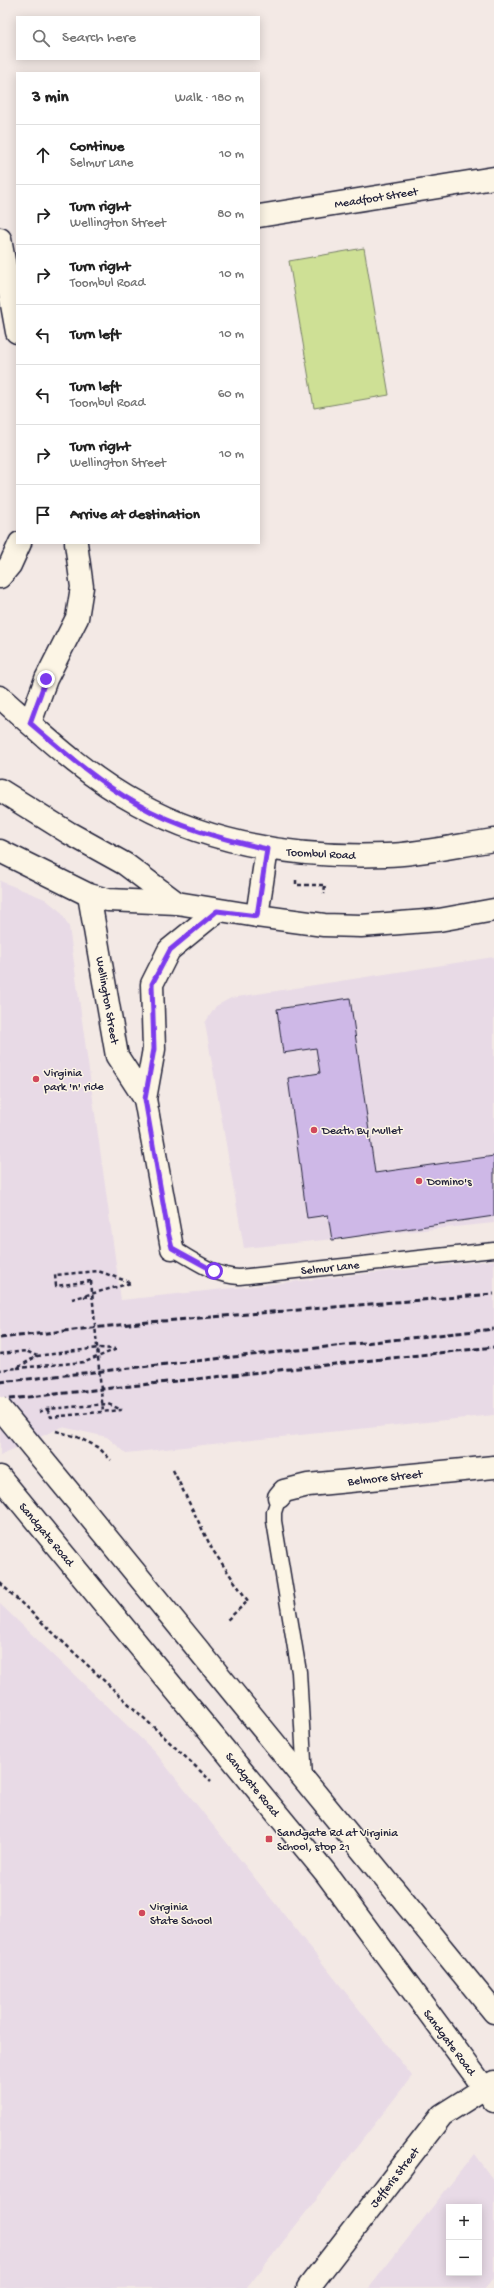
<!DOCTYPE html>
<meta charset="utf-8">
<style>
:root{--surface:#fff;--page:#f6f6f6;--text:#222;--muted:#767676;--line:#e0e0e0}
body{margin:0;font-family:"Gochi Hand",sans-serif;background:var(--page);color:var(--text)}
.controls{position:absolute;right:12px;bottom:12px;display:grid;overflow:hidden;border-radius:0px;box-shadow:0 2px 10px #0003}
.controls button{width:36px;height:36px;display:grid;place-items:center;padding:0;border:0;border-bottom:1px solid var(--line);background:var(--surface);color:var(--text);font:20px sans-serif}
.stop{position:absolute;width:12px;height:12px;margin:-9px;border:3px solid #7c3aed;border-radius:50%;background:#fff}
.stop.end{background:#7c3aed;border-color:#fff;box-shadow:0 1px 4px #0008}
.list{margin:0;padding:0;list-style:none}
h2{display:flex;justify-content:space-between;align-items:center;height:52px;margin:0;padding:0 16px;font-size:17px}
h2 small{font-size:13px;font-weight:400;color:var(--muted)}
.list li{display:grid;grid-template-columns:26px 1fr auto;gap:12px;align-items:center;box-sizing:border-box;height:60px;padding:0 16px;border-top:1px solid var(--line)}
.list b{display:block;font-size:15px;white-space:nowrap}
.list p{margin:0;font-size:13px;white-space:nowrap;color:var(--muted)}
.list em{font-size:13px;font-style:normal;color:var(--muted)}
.icon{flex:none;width:22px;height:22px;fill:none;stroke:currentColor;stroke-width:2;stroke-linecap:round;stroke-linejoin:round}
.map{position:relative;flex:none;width:494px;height:2288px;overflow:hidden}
.search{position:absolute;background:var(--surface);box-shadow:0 2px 10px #0003;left:16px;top:16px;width:244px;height:44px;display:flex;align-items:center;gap:10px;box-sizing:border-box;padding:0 14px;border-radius:0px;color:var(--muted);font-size:15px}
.panel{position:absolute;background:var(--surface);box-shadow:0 2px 10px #0003;left:16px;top:72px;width:244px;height:472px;border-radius:0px}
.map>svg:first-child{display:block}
</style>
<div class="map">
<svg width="494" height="2288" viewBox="0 0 494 2288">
<rect width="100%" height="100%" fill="#f3e9e5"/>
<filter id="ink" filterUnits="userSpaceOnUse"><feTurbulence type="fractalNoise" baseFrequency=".025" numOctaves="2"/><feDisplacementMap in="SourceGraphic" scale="8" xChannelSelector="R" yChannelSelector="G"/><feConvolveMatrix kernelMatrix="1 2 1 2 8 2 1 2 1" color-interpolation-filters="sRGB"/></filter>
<g filter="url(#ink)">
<g fill="#e8dae6" fill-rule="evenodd">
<path d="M0,881L45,899L61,912L69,927L121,1300L494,1260V1415L126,1453L107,1437L62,1427L0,1455Z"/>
<path d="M494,957V1223L244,1248L205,1023L216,1006L231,998Z"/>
<path d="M0,1604L154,1751L412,2076L247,2288H0Z"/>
<path d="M474,2154L494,2181V2277L485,2288H369ZM449,2207H479V2273H449Z"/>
</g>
<path fill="#cee095" stroke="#788168" d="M364,248L389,395L314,408L289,261Z"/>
<path fill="#ceb8e7" stroke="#22223b" d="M350,998L375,1173L494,1156V1216L332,1240L328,1215L307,1218L288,1078L320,1073L316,1048L283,1053L277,1009Z"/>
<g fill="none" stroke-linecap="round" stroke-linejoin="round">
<defs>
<g id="lane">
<path d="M172,1248C194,1260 214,1276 239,1277L494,1250"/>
<path d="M279,1497L274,1512V1521L299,1672L305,1779"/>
</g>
<g id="street">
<path d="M259,216L494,178"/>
<path d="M0,239L17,332"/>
<path d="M0,577L10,565L20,543"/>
<path d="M30,723L46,679L77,618L82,587L76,543"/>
<path d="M89,895L117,1056L145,1099"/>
<path d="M172,1248L145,1099L154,1049L152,984L169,950L217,911"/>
<path d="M279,1497L284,1491L308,1485L494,1467"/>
</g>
<g id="secondary">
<path d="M0,697C43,735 87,777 138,804C214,846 301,858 386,855C422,854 459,845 494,840"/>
<path d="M0,790L69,833L125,864L177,903L257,916L324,925L361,926L439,920L494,910"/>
<path d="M257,916L267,849"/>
<path d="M308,2288L442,2115L494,2082"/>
</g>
<g id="highway">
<path d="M0,851L89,895L108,900L177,903"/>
<path d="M0,1477L325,1872L494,2101"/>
<path d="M80,1505L494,2012"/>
</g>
</defs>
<use href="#lane" stroke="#22223b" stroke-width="17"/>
<use href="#street" stroke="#22223b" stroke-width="25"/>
<use href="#secondary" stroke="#22223b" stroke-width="25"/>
<use href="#highway" stroke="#22223b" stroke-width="25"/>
<g stroke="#22223b" stroke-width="2.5" stroke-dasharray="4 3" stroke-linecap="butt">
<path d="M296,880V885H325L324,894"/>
<path d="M91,1281L56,1286L55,1275L98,1271L132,1283"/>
<path d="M84,1297L93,1296"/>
<path d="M72,1299L131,1283"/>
<path d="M0,1354L26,1351L37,1356L17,1368L0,1370"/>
<path d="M37,1356L98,1348L116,1349"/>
<path d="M17,1368L85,1362L117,1349"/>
<path d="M47,1409L51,1417L121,1410"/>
<path d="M39,1412L47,1409L108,1404L122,1410"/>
<path d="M56,1431L77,1437L98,1447L111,1460"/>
<path d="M173,1470L212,1549L248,1601L227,1620"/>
<path d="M0,1583L211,1781"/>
</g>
<use href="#lane" stroke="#fcf5e5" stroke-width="14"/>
<use href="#street" stroke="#fcf5e5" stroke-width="22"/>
<use href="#secondary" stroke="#fcf5e5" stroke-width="22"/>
<use href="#highway" stroke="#fcf5e5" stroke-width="22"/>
<g stroke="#22223b" stroke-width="3" stroke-dasharray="6 3" stroke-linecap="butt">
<path d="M0,1338L138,1323L494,1294"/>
<path d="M0,1382L494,1329"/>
<path d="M0,1400L494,1347"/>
</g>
<defs>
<path id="highway-bridge" d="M0,1408L80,1505"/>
</defs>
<use href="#highway-bridge" stroke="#22223b" stroke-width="25" stroke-linecap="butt"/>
<path stroke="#22223b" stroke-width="2.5" stroke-dasharray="4 3" stroke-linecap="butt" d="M91,1281L103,1412"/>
<use href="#highway-bridge" stroke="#fcf5e5" stroke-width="22"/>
</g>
</g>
<g fill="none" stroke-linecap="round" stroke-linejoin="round" filter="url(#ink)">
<path stroke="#7c3aed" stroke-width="5" d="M46,679L30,723C64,752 98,782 137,804C177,827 222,839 267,849L257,916L217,911L170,950L152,984L154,1049L145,1099L168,1232L172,1248L214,1271"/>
</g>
<g fill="#d1495b" stroke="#fcf5e5" stroke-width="1.5">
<circle cx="36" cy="1079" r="4"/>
<circle cx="314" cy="1130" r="4"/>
<circle cx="419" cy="1181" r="4"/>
<rect x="265" y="1835" width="8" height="8" rx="2"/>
<circle cx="142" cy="1913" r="4"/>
</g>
<g text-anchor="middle" stroke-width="3" stroke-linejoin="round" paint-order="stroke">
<g font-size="12" fill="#22223b" stroke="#fcf5e5">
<text transform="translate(376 197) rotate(-9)" y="4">Meadfoot Street</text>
<text transform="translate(321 853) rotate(3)" y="4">Toombul Road</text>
<text transform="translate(108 1000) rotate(80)" y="4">Wellington Street</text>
<text transform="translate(330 1267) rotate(-6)" y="4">Selmur Lane</text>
<text transform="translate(385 1477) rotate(-6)" y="4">Belmore Street</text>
<text transform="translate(47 1534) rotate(50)" y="4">Sandgate Road</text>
<text transform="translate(253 1784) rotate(51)" y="4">Sandgate Road</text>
<text transform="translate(450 2042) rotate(53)" y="4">Sandgate Road</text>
<text transform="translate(394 2177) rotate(-52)" y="4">Jefferis Street</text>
</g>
<g font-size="12" fill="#22223b" stroke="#fcf5e5" text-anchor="start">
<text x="44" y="1076">Virginia<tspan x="44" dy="14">park 'n' ride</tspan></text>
<text x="322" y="1134">Death By Mullet</text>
<text x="427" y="1185">Domino's</text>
<text x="277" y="1836">Sandgate Rd at Virginia<tspan x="277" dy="14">School, stop 21</tspan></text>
<text x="150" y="1910">Virginia<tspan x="150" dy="14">State School</tspan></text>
</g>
</g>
</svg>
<div class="controls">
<button>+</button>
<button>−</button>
</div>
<div class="stop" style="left:214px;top:1271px"></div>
<div class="stop end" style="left:46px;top:679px"></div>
<div class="search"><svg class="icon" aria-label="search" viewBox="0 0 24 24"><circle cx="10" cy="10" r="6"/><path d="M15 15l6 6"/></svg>Search here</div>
<section class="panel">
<h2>3 min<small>Walk · 180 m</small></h2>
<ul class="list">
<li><svg class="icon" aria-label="ahead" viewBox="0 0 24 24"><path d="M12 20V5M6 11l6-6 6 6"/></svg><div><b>Continue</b><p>Selmur Lane</p></div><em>10 m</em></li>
<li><svg class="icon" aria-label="right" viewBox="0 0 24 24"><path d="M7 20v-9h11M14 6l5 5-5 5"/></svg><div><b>Turn right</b><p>Wellington Street</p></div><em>80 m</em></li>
<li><svg class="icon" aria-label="right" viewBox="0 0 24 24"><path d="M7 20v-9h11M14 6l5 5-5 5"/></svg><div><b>Turn right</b><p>Toombul Road</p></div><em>10 m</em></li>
<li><svg class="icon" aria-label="left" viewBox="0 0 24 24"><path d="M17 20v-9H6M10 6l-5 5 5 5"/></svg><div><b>Turn left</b></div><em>10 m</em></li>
<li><svg class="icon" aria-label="left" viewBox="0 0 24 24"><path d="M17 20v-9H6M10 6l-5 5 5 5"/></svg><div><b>Turn left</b><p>Toombul Road</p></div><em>60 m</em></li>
<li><svg class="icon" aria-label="right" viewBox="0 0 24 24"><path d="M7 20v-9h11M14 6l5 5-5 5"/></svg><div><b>Turn right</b><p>Wellington Street</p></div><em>10 m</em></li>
<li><svg class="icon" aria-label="arrive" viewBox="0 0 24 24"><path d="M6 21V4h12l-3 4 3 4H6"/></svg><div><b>Arrive at destination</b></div></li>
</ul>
</section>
</div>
